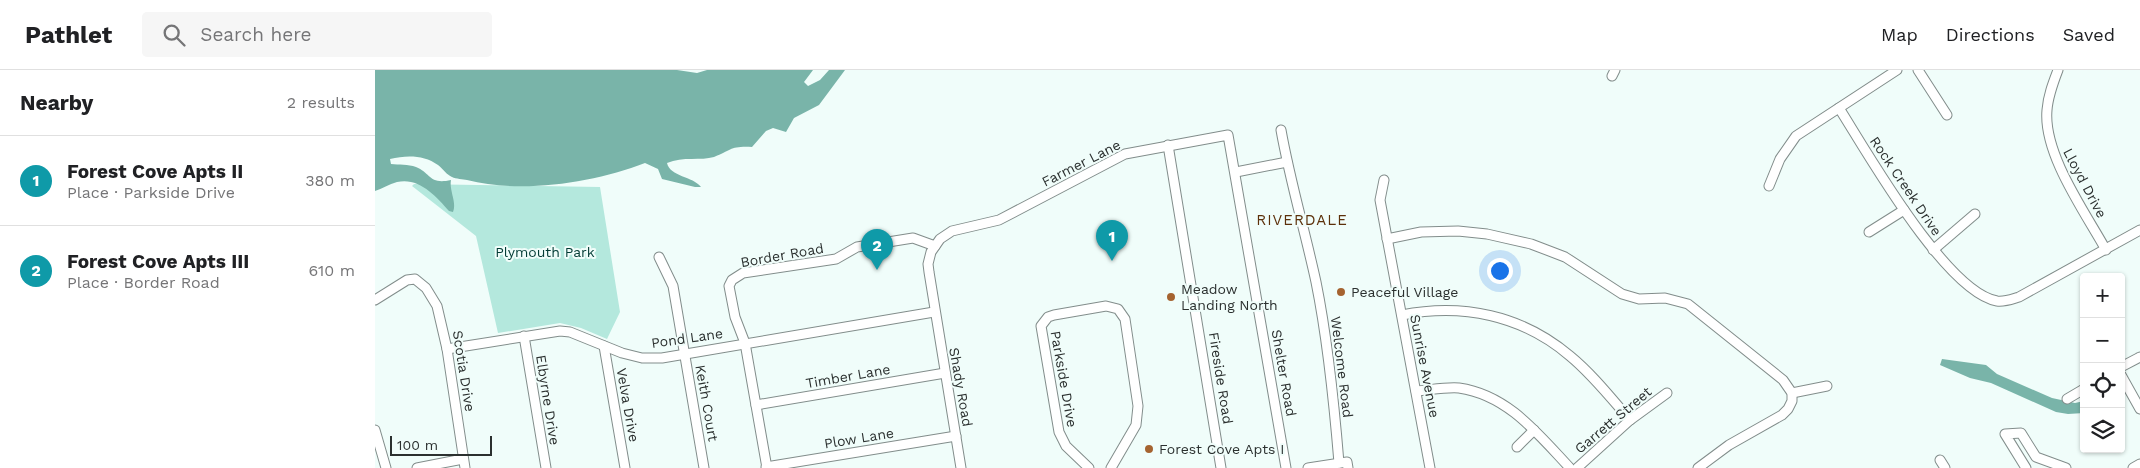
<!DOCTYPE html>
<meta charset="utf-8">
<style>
:root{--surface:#fff;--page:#f6f6f6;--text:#202124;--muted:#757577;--line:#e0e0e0;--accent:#a56330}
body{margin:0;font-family:"Work Sans",sans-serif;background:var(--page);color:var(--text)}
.controls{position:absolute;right:15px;bottom:15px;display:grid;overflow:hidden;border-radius:5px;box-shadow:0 1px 4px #0004}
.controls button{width:45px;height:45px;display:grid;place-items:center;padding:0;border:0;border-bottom:1px solid var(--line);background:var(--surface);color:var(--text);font:25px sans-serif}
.scale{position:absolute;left:15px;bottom:12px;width:102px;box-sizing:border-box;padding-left:5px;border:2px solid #2b302f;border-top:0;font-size:14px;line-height:18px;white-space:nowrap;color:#2b302f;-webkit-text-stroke:4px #f0fdfa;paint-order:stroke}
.you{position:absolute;left:1124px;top:200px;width:18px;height:18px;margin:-12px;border:4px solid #fff;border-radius:50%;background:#1a73e8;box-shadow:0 0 0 8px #1a73e833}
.badge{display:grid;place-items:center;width:32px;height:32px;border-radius:50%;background:var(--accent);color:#fff;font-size:16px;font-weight:700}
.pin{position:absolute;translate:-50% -41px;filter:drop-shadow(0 1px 2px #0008)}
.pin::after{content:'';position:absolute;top:26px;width:18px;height:15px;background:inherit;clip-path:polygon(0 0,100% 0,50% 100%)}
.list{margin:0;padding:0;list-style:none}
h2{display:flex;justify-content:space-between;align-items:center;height:65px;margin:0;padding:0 20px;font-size:21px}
h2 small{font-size:16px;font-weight:400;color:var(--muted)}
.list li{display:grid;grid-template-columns:32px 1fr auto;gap:15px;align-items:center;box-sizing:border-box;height:90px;padding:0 20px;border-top:1px solid var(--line)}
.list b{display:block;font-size:19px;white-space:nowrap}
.list p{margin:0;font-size:16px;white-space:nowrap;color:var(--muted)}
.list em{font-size:16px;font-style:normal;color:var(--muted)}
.icon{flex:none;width:28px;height:28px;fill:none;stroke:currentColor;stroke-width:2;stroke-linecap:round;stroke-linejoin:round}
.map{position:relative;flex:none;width:1765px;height:398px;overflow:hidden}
header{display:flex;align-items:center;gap:30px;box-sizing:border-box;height:70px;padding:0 25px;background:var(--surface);border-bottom:1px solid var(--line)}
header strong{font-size:24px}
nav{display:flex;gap:28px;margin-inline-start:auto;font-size:18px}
.search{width:350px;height:45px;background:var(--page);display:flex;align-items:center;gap:12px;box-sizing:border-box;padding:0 18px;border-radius:5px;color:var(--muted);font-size:19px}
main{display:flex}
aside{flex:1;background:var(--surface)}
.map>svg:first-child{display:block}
</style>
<header>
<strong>Pathlet</strong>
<div class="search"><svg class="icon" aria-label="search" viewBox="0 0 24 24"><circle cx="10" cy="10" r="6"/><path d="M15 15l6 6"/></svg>Search here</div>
<nav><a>Map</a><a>Directions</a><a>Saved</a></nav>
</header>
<main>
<aside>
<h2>Nearby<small>2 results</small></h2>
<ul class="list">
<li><span class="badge" style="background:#0f9aa8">1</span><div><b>Forest Cove Apts II</b><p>Place · Parkside Drive</p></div><em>380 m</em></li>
<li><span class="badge" style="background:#0f9aa8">2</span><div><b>Forest Cove Apts III</b><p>Place · Border Road</p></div><em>610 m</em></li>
</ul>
</aside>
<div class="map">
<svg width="1765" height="398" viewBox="0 0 1765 398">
<rect width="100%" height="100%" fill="#f0fdfa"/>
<path fill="#b4e8dd" d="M39,114L225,117L245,242L232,269L206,258L185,253L123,263L101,166L37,116Z"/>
<g fill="#79b4a9">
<path d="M0,0H302L322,3L332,0H438L429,12L433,16L445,10L454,0H470L444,35L419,48L411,62L398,58L391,61L377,77C355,76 357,80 339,87C326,91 308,86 292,93C295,107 318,106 326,117H320L287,109L283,99L270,93C218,113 146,124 92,110C88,109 81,109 77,107C72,105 68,99 63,95C49,85 32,85 15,89L16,94C24,95 33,94 41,97C56,103 54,115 76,110C74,121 82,132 78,142L74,141C61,126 44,107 22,112C14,114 7,119 0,121Z"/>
<path d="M1567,289L1611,295L1622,304L1677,328L1700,333L1709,331V343L1693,344L1681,342L1616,313L1595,308L1565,295Z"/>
</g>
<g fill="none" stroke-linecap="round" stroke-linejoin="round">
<defs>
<g id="minor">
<path d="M1543,0L1572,45"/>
<path d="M1683,0C1678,13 1673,26 1672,40C1668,84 1710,142 1731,180"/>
<path d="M1237,6L1240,0"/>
<path d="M1464,38C1492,82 1571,222 1622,231C1630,232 1637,229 1644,227L1765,160"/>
<path d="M906,60C915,111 930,161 941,212C953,271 959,332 964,393"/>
<path d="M793,75L846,398"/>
<path d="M861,102L912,92"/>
<path d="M1009,110L1005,130L1055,398"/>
<path d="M1394,116L1405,89L1421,66L1522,0"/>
<path d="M1494,162L1529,140"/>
<path d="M1012,169L1046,162L1083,161L1112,164L1156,174L1190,187L1247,224L1264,229L1290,228L1313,234L1408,310L1417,323V331L1413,339L1407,345L1354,375L1323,398"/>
<path d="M1558,180L1600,144"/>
<path d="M284,187L298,216L329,398"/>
<path d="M0,230L32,210L40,209L51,218L62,236L72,279L90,398"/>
<path d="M1027,245C1087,233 1147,245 1195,286C1217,304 1236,328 1255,350"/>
<path d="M149,266L171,398"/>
<path d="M229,276L250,398"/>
<path d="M72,279L185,261L195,262L247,283L267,288H287L559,242"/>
<path d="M1746,297L1765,287"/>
<path d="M1746,305L1765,339"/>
<path d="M1041,321C1055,320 1070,317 1084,318C1133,325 1163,364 1195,398"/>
<path d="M1417,323L1452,316"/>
<path d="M1692,329L1709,319"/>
<path d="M381,335L570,303"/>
<path d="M0,360L11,398"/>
<path d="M1142,377L1159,360"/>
<path d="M1565,390L1570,398"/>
<path d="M391,397L581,366"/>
<path d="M42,398L88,389"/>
<path d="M392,398L370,273L360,247L354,216L357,210L368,203L461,189L482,177L538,168L560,176"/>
<path d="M586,398L554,202L553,194L556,182L565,169L577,161L624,150L750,84L853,65L911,398"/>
<path d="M714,398L691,376L684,362L666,256L673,247L679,245L731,236L743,239L750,249L763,336L761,355L736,398"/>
<path d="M933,398L972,392L973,398"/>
<path d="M1202,398L1255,350L1292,323"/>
<path d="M1651,398L1630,364L1646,363L1661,387L1691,398"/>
<path d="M1758,398L1765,394"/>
</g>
</defs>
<use href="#minor" stroke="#828d8b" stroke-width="11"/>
<use href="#minor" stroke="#fff" stroke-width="9"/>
</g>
<g fill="#a56330" stroke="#f0fdfa" stroke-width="2">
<circle cx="966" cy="222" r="5"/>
<circle cx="796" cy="227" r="5"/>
<circle cx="774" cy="379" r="5"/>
</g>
<g text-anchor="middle" stroke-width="4" stroke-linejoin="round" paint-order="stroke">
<g font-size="14" fill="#2b302f" stroke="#f0fdfa">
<text transform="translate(706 93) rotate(-27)" y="5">Farmer Lane</text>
<text transform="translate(1710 113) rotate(62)" y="5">Lloyd Drive</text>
<text transform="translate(1531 116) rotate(56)" y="5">Rock Creek Drive</text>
<text transform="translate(407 185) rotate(-10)" y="5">Border Road</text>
<text transform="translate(312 268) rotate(-8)" y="5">Pond Lane</text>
<text transform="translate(1050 296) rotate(79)" y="5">Sunrise Avenue</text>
<text transform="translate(967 297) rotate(83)" y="5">Welcome Road</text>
<text transform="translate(89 301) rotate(81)" y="5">Scotia Drive</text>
<text transform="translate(909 303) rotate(80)" y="5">Shelter Road</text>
<text transform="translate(473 306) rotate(-10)" y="5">Timber Lane</text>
<text transform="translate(846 308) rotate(81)" y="5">Fireside Road</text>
<text transform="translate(689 309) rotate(80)" y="5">Parkside Drive</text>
<text transform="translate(586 317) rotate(80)" y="5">Shady Road</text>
<text transform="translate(173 330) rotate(81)" y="5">Elbyrne Drive</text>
<text transform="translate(332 333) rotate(80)" y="5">Keith Court</text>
<text transform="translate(253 335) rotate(80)" y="5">Velva Drive</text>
<text transform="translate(1238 350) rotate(-40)" y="5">Garrett Street</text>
<text transform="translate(484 368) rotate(-9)" y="5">Plow Lane</text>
</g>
<g font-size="14" fill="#023b34" stroke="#f0fdfa">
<text x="170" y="187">Plymouth Park</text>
</g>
<g font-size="14" fill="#2b302f" stroke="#f0fdfa" text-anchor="start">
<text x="806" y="224">Meadow<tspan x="806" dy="16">Landing North</tspan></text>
<text x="976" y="227">Peaceful Village</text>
<text x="784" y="384">Forest Cove Apts I</text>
</g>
<g font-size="15" letter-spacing="1" fill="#5c300a" stroke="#f0fdfa">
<text x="927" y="155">RIVERDALE</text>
</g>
</g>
</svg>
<div class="controls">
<button>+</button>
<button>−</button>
<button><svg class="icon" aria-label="locate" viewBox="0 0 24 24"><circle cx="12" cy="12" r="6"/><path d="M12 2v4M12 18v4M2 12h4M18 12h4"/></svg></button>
<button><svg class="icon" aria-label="layers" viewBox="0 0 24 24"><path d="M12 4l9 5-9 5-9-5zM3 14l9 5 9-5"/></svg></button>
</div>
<div class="scale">100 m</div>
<div class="you"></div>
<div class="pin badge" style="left:737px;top:191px;background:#0f9aa8">1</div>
<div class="pin badge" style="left:502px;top:200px;background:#0f9aa8">2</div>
</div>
</main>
